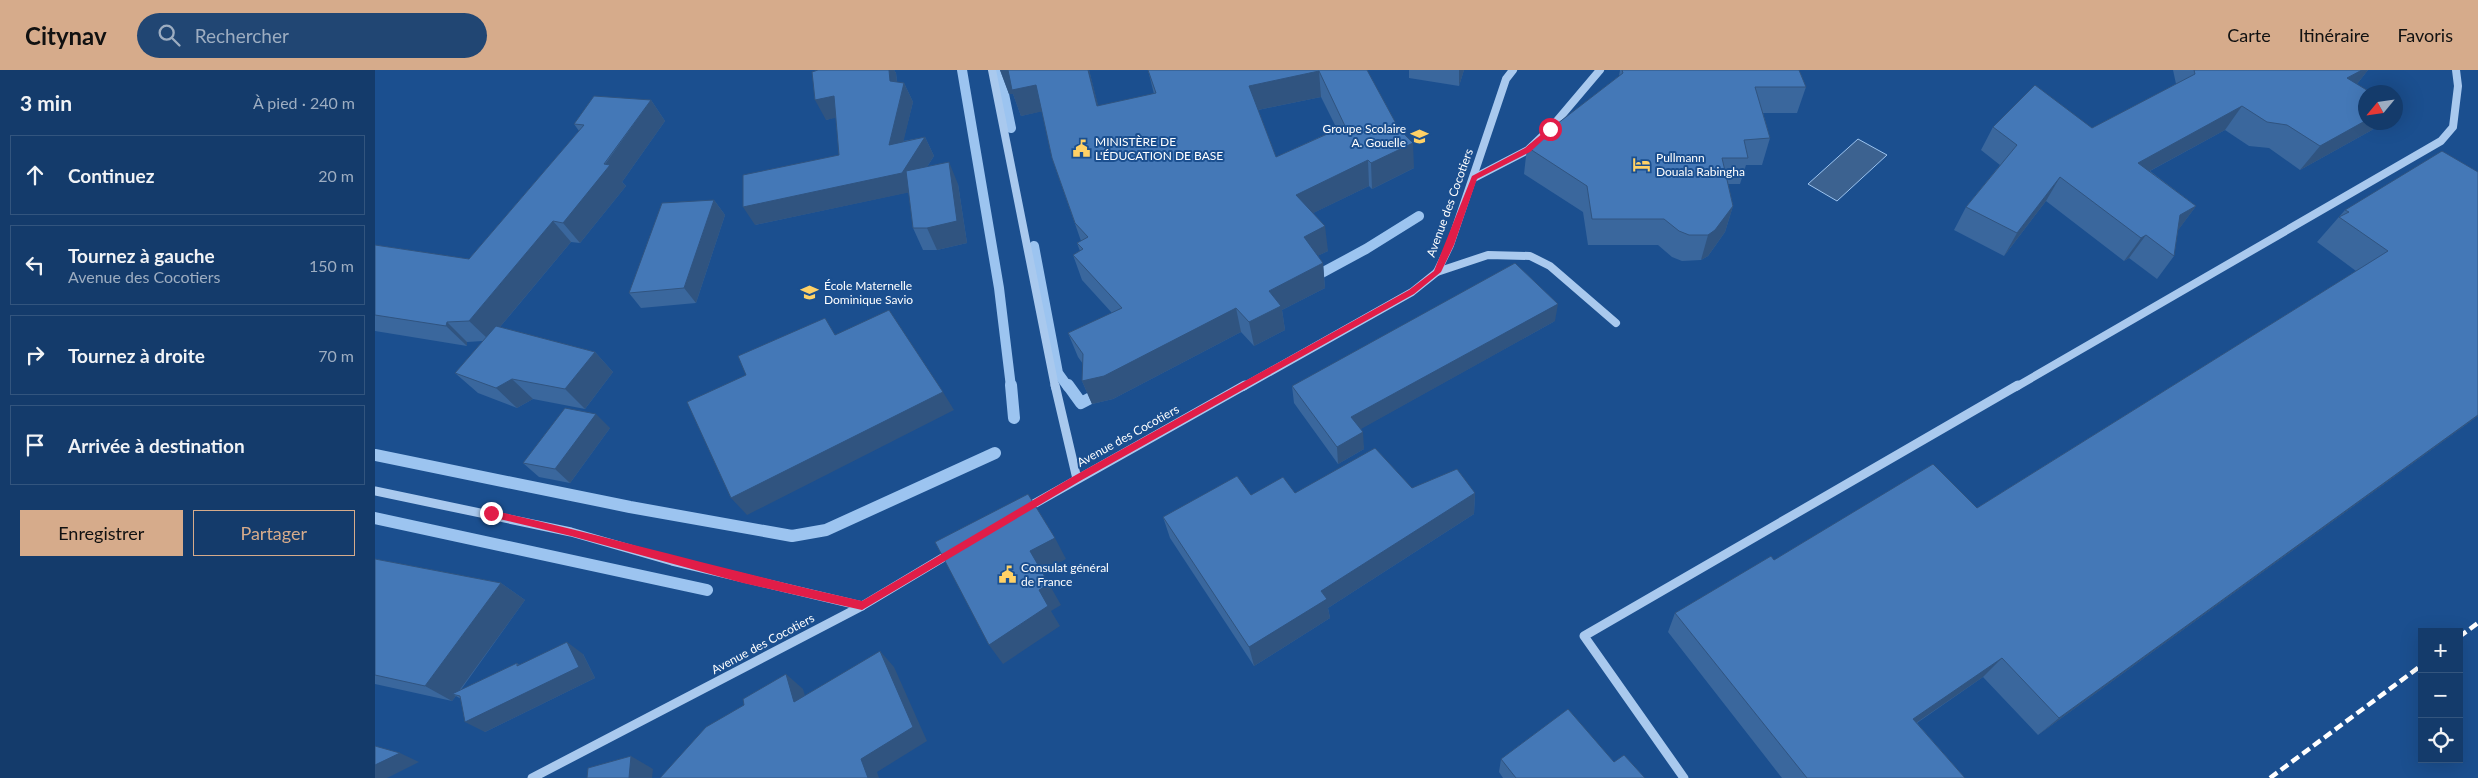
<!DOCTYPE html>
<html lang="fr">
<meta charset="utf-8">
<style>
:root{--surface:#143b6b;--page:#214673;--text:#f1f3f6;--muted:#9dadc1;--line:#33557e;--accent:#d6ab8b}
body{margin:0;font-family:Lato,sans-serif;background:var(--page);color:var(--text)}
.controls{position:absolute;right:15px;bottom:15px;display:grid;overflow:hidden;border-radius:0px;box-shadow:0 5px 20px #0002}
.controls button{width:45px;height:45px;display:grid;place-items:center;padding:0;border:0;border-bottom:1px solid var(--line);background:var(--surface);color:var(--text);font:25px sans-serif}
.compass{position:absolute;left:1983px;top:15px;width:45px;height:45px;border-radius:50%;background:var(--surface);box-shadow:0 5px 20px #0002;rotate:241deg}
.stop{position:absolute;width:15px;height:15px;margin:-11px;border:4px solid #e11d48;border-radius:50%;background:#fff}
.stop.end{background:#e11d48;border-color:#fff;box-shadow:0 1px 5px #0008}
.list{margin:0;padding:0;list-style:none}
h2{display:flex;justify-content:space-between;align-items:center;height:65px;margin:0;padding:0 20px;font-size:21px}
h2 small{font-size:16px;font-weight:400;color:var(--muted)}
.list li{display:grid;grid-template-columns:32px 1fr auto;gap:15px;align-items:center;box-sizing:border-box;height:80px;margin:0 10px 10px;padding:0 10px;border:1px solid var(--line);border-radius:0px}
.list b{display:block;font-size:19px;white-space:nowrap}
.list p{margin:0;font-size:16px;white-space:nowrap;color:var(--muted)}
.list em{font-size:16px;font-style:normal;color:var(--muted)}
.actions{display:flex;gap:10px;padding:15px 20px}
.actions a{flex:1;padding:11px 0;border:1px solid var(--accent);border-radius:0px;text-align:center;font-size:18px;color:var(--accent)}
.actions .main{background:var(--accent);color:#111}
.icon{flex:none;width:28px;height:28px;fill:none;stroke:currentColor;stroke-width:2;stroke-linecap:round;stroke-linejoin:round}
.map{position:relative;flex:none;width:2103px;height:708px;overflow:hidden}
header{display:flex;align-items:center;gap:30px;box-sizing:border-box;height:70px;padding:0 25px;background:var(--accent);color:#111}
header strong{font-size:24px}
nav{display:flex;gap:28px;margin-inline-start:auto;font-size:18px}
.search{width:350px;height:45px;background:var(--page);display:flex;align-items:center;gap:12px;box-sizing:border-box;padding:0 18px;border-radius:28px;color:var(--muted);font-size:19px}
main{display:flex}
aside{flex:1;background:var(--surface)}
.map>svg:first-child{display:block}
</style>
<header>
<strong>Citynav</strong>
<div class="search"><svg class="icon" aria-label="search" viewBox="0 0 24 24"><circle cx="10" cy="10" r="6"/><path d="M15 15l6 6"/></svg>Rechercher</div>
<nav><a>Carte</a><a>Itinéraire</a><a>Favoris</a></nav>
</header>
<main>
<aside>
<h2>3 min<small>À pied · 240 m</small></h2>
<ul class="list">
<li><svg class="icon" aria-label="ahead" viewBox="0 0 24 24"><path d="M12 20V5M6 11l6-6 6 6"/></svg><div><b>Continuez</b></div><em>20 m</em></li>
<li><svg class="icon" aria-label="left" viewBox="0 0 24 24"><path d="M17 20v-9H6M10 6l-5 5 5 5"/></svg><div><b>Tournez à gauche</b><p>Avenue des Cocotiers</p></div><em>150 m</em></li>
<li><svg class="icon" aria-label="right" viewBox="0 0 24 24"><path d="M7 20v-9h11M14 6l5 5-5 5"/></svg><div><b>Tournez à droite</b></div><em>70 m</em></li>
<li><svg class="icon" aria-label="arrive" viewBox="0 0 24 24"><path d="M6 21V4h12l-3 4 3 4H6"/></svg><div><b>Arrivée à destination</b></div></li>
</ul>
<div class="actions"><a class="main">Enregistrer</a><a>Partager</a></div>
</aside>
<div class="map">
<svg width="2103" height="708" viewBox="0 0 2103 708">
<rect width="100%" height="100%" fill="#1b4f8f"/>
<path fill="#3c6290" stroke="#9cc4f0" d="M1483,69L1512,85L1462,131L1433,114Z"/>
<g fill="none" stroke-linecap="round" stroke-linejoin="round">
<g stroke="#9cc4f0" stroke-width="10">
<path d="M587,0L624,218L636,317"/>
<path d="M624,0L636,58"/>
<path d="M659,176L683,303L693,317"/>
<path d="M941,206L991,179L1044,146"/>
</g>
<g stroke="#9cc4f0" stroke-width="12">
<path d="M636,315L639,348"/>
<path d="M693,315L706,333L727,322"/>
<path d="M0,385L255,437L417,466L451,460L620,383"/>
<path d="M0,448L332,520"/>
</g>
<g stroke="#a9c9ee" stroke-width="8">
<path d="M617,0L680,317"/>
<path d="M1099,108L1153,80L1175,59L1225,0"/>
<path d="M1062,202L1113,185L1155,186L1175,196L1241,253"/>
<path d="M868,317L1037,222L1062,202L1075,175L1131,9L1138,0"/>
<path d="M1641,317L2066,71L2078,57L2083,16L2081,0"/>
</g>
<g stroke="#a9c9ee" stroke-width="9">
<path d="M680,315L702,409"/>
<path d="M0,421L196,462L297,491L487,536"/>
<path d="M650,439L870,315"/>
<path d="M157,708L487,536L579,481"/>
<path d="M1309,708L1209,566L1643,315"/>
</g>
<g stroke="#fff" stroke-width="4.5" stroke-dasharray="9 4.5" stroke-linecap="butt">
<path d="M2084,567L2103,553"/>
<path d="M1895,708L2047,595"/>
</g>
</g>
<g fill="#3a679d" fill-rule="evenodd">
<path d="M443,0H519L521,3L522,12L529,13L538,32L528,71L550,67L559,86L552,97L583,114L592,173L562,180H548L538,158L534,122L380,155L464,85L461,47L451,50Z"/>
<path d="M625,0H714L723,36L779,24L773,0H992L1039,98L997,119L994,116L938,143L953,181L942,186L948,193L950,218L907,240L910,260L879,276L866,262L738,329L717,334L707,311L708,294L703,287L693,263L737,243L707,210L698,185L705,181L702,173L706,171L677,88L667,41L646,46L638,24H634ZM946,27L962,59L901,87L883,40Z"/>
<path d="M1034,0H1089L1084,16L1034,8Z"/>
<path d="M1245,0H1424L1431,17L1422,43H1388L1395,68L1387,95H1371L1365,114H1353L1358,136L1350,162L1333,186L1326,190L1307,191L1297,187L1283,175H1213L1208,142L1149,104L1152,77L1244,6Z"/>
<path d="M1798,0H1993L1982,14L1990,52H2003L1997,60L1925,100L1894,78L1874,76L1850,60L1775,101L1821,136L1803,160L1799,186L1782,209L1754,188L1749,191L1671,131L1629,186L1579,160L1591,137L1625,95L1606,80L1618,57L1717,58L1801,14Z"/>
<path d="M276,30L290,51L247,112L251,116L205,173L196,172L125,257L220,282L238,302L210,339L158,329L142,338L103,323L80,303L108,271L92,272V276L0,261V175L94,189L204,61L199,54Z"/>
<path d="M2103,102V346L1663,665L1608,607L1542,653L1590,708H1407L1293,562L1300,543L1399,490L1602,438L1981,201L1942,172L1970,140Z"/>
<path d="M339,130L350,145L321,233L266,238L254,223Z"/>
<path d="M1180,251L985,359L989,379L963,394L919,333L917,316Z"/>
<path d="M235,358L195,413L164,407L148,393Z"/>
<path d="M1037,418L1100,423L1099,444L953,538L955,548L879,596L795,468L788,447L876,425Z"/>
<path d="M0,489L126,513L150,530L85,621L142,593L144,595L208,584L220,608L110,662L86,629L81,626L77,631L0,614Z"/>
<path d="M1126,689L1239,692L1270,708H1128L1124,702Z"/>
</g>
<g fill="#305480">
<path d="M514,0H519L521,3L524,30L515,11Z"/>
<path d="M625,0H633L661,15L669,41L646,46L638,24H634Z"/>
<path d="M713,0H714L730,62L722,36Z"/>
<path d="M1084,0H1089L1084,16Z"/>
<path d="M1987,0H1993L1978,19L1972,8Z"/>
<path d="M944,1L946,27L878,41L874,16Z"/>
<path d="M529,13L538,32L523,94L514,75Z"/>
<path d="M459,26L469,46L451,50L440,30Z"/>
<path d="M276,30L290,51L247,112L251,116L205,173L188,153Z"/>
<path d="M1867,36L1850,60L1747,116L1763,93Z"/>
<path d="M1990,51V52H2003L1997,60L1925,100L1945,76Z"/>
<path d="M550,67L559,86L536,122L380,155L368,137Z"/>
<path d="M1038,73L1039,98L997,119L996,93Z"/>
<path d="M993,90L994,116L924,150L921,125Z"/>
<path d="M574,92L583,114L592,173L562,180L552,158Z"/>
<path d="M1685,107L1671,131L1629,186L1642,163Z"/>
<path d="M339,130L350,145L321,233L309,218Z"/>
<path d="M1358,136L1350,162L1333,186L1326,190L1333,165Z"/>
<path d="M1821,136L1804,159L1788,168L1805,145Z"/>
<path d="M178,151L196,172L114,270L94,251Z"/>
<path d="M950,156L953,181L932,191L929,167Z"/>
<path d="M1771,165L1754,188L1749,191L1766,168Z"/>
<path d="M948,193L950,218L907,240L910,260L879,276L874,252L894,221Z"/>
<path d="M1183,234L1180,251L977,364L976,347Z"/>
<path d="M861,238L866,262L738,329L717,334L707,311Z"/>
<path d="M72,252L92,272V276L71,256Z"/>
<path d="M220,282L238,302L210,339L190,319Z"/>
<path d="M137,309L158,329L142,338L121,318Z"/>
<path d="M568,322L579,340L372,445L356,428Z"/>
<path d="M221,344L235,358L195,413L180,399Z"/>
<path d="M2103,345V346L1663,665L1684,648Z"/>
<path d="M988,362L989,379L963,394L962,377Z"/>
<path d="M1100,423L1099,444L953,538L955,548L879,596L874,577L946,521Z"/>
<path d="M680,468L691,489L667,502L655,481Z"/>
<path d="M126,513L150,530L81,625L77,624L81,626L77,631L50,616Z"/>
<path d="M674,514L686,535L676,541L685,556L628,594L614,575L664,520Z"/>
<path d="M192,572L208,584L220,608L110,662L90,652Z"/>
<path d="M505,581L519,597L552,671L502,702L504,708H493L486,689Z"/>
<path d="M1627,588L1608,607L1522,666L1538,649Z"/>
<path d="M411,604L428,619L436,646L419,632Z"/>
<path d="M25,683L44,692L12,708H0V695Z"/>
<path d="M256,686L278,699L277,708H254Z"/>
</g>
<g fill="#4478b7" stroke="#305480" fill-rule="evenodd">
<path d="M443,0H514L515,11L529,13L514,75L550,67L527,103L368,137V105L464,85L459,26L440,30L437,2Z"/>
<path d="M633,0H713L722,36L781,23L773,0H992L1024,59L1038,73L996,93L993,90L921,125L950,156L929,167L948,193L894,221L906,236L874,252L861,238L729,306L707,311L708,284L693,263L747,238L698,185L708,179L702,173L713,167L700,153L677,88L661,15L637,20ZM944,1L970,56L901,87L874,16Z"/>
<path d="M1247,0H1424L1431,17H1380L1395,68L1369,70L1373,88H1347L1358,136L1340,160L1333,165H1314L1304,161L1289,149H1217L1212,116L1152,77L1248,3Z"/>
<path d="M1819,0H1987L1972,8L1995,22H1990V51L1945,76L1912,55L1892,52L1867,36L1763,93L1821,136L1805,145L1799,186L1771,165L1766,168L1685,107L1642,163L1591,137L1642,75L1618,57L1660,15L1717,58L1820,4Z"/>
<path d="M219,26L276,30L229,94L235,95L188,153L178,151L94,251L72,252L71,256L0,245V175L94,189L209,55L199,54Z"/>
<path d="M2067,81L2103,102V345L1684,648L1627,588L1538,649L1590,708H1432L1300,543L1396,486L1399,490L1558,394L1602,438L2013,181L1964,147L1974,142L1970,140Z"/>
<path d="M574,92L582,151L552,158H538L531,101Z"/>
<path d="M339,130L309,218L254,223L287,133Z"/>
<path d="M1140,193L1183,234L976,347L988,362L962,377L917,316Z"/>
<path d="M514,240L568,322L356,428L312,332L371,305L363,286L450,248L460,265Z"/>
<path d="M121,256L220,282L190,319L137,309L121,318L80,303Z"/>
<path d="M190,338L221,344L180,399L148,393Z"/>
<path d="M1000,378L1037,418L1082,399L1100,423L946,521L952,529L874,577L788,447L862,406L876,425L908,407L920,423Z"/>
<path d="M653,424L680,468L655,481L674,514L664,520L673,536L614,575L560,472Z"/>
<path d="M0,489L126,513L50,616L0,605Z"/>
<path d="M192,572L204,597L90,652L85,626L77,624L142,593V596Z"/>
<path d="M505,581L538,657L486,689L493,708H285L331,657L369,635L368,629L411,604L419,632Z"/>
<path d="M1193,639L1239,692L1249,685L1270,708H1141L1126,689Z"/>
<path d="M0,676L25,683L0,695Z"/>
<path d="M256,686L254,708H212L213,698Z"/>
</g>
<path fill="#e11d48" d="M1175,57L1178,61L1155,82L1102,109L1079,175L1066,202L1039,224L705,411L487,540L368,513L196,466L116,447L112,443L116,440C240,468 362,503 487,531L699,406L1034,220L1059,201L1097,106L1150,78Z"/>
<defs>
<symbol id="school-bare" viewBox="-9 -9 18 18"><path d="M0-5L7-2L0 1L-7-2ZM-4 1L0 2.5L4 1V4Q0 6-4 4Z" fill="#ffd166" stroke="#1b4f8f" stroke-width="2.5" paint-order="stroke"/></symbol>
<symbol id="civic-bare" viewBox="-9 -9 18 18"><path d="M-.6-6.5H3V-4.5H.6V-3L4-1V1h2V6H-6V1h2V-1L-.6-3ZM-1.2 2.5V6h2.4V2.5Z" fill="#ffd166" stroke="#1b4f8f" stroke-width="2.5" paint-order="stroke"/></symbol>
<symbol id="hotel-bare" viewBox="-9 -9 18 18"><path d="M-6-4.5h1.5V1H6V5H4.5V3h-9V5H-6ZM-4 0a1.8 1.8 0 1 1 3.6 0ZM.5 0V-2.5h3Q6-2.5 6 0Z" fill="#ffd166" stroke="#1b4f8f" stroke-width="2.5" paint-order="stroke"/></symbol>
</defs>
<g fill-rule="evenodd">
<use href="#school-bare" x="1032" y="54" width="25" height="25"/>
<use href="#civic-bare" x="694" y="66" width="25" height="25"/>
<use href="#hotel-bare" x="1254" y="82" width="25" height="25"/>
<use href="#school-bare" x="422" y="210" width="25" height="25"/>
<use href="#civic-bare" x="620" y="492" width="25" height="25"/>
</g>
<g text-anchor="middle" stroke-width="4" stroke-linejoin="round" paint-order="stroke">
<g font-size="12" fill="#fff" stroke="#1b4f8f" text-anchor="start">
<text x="1031" y="63" text-anchor="end">Groupe Scolaire<tspan x="1031" dy="14">A. Gouelle</tspan></text>
<text x="720" y="76">MINISTÈRE DE<tspan x="720" dy="14">L'ÉDUCATION DE BASE</tspan></text>
<text x="1281" y="92">Pullmann<tspan x="1281" dy="14">Douala Rabingha</tspan></text>
<text x="449" y="220">École Maternelle<tspan x="449" dy="14">Dominique Savio</tspan></text>
<text x="646" y="502">Consulat général<tspan x="646" dy="14">de France</tspan></text>
</g>
<g font-size="12" fill="#fff" stroke="#1b4f8f">
<text transform="translate(1075 133) rotate(-70)" y="4">Avenue des Cocotiers</text>
<text transform="translate(753 366) rotate(-29)" y="4">Avenue des Cocotiers</text>
<text transform="translate(388 574) rotate(-28)" y="4">Avenue des Cocotiers</text>
</g>
</g>
</svg>
<div class="controls">
<button>+</button>
<button>−</button>
<button><svg class="icon" aria-label="locate" viewBox="0 0 24 24"><circle cx="12" cy="12" r="6"/><path d="M12 2v4M12 18v4M2 12h4M18 12h4"/></svg></button>
</div>
<svg class="compass" viewBox="-18 -18 36 36"><path d="M0-13l5 13h-10z" fill="#e53935"/><path d="M0 13l5-13h-10z" fill="#9dadc1"/></svg>
<div class="stop" style="left:1175px;top:59px"></div>
<div class="stop end" style="left:116px;top:443px"></div>
</div>
</main>
